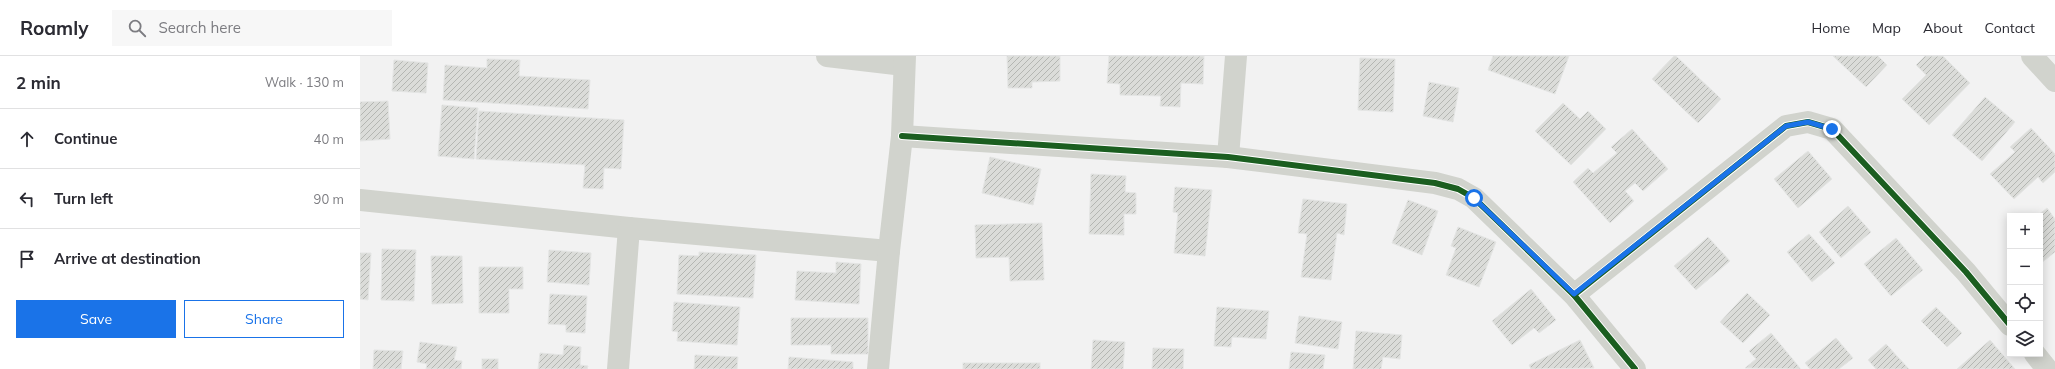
<!DOCTYPE html>
<meta charset="utf-8">
<style>
:root{--surface:#fff;--page:#f7f7f7;--text:#2b2b33;--muted:#7c7c81;--line:#e1e1e2;--accent:#1a73e8}
body{margin:0;font-family:Mulish,sans-serif;background:var(--page);color:var(--text)}
.controls{position:absolute;right:12px;bottom:12px;display:grid;overflow:hidden;border-radius:0px;box-shadow:0 2px 10px #0003}
.controls button{width:36px;height:36px;display:grid;place-items:center;padding:0;border:0;border-bottom:1px solid var(--line);background:var(--surface);color:var(--text);font:20px sans-serif}
.stop{position:absolute;width:12px;height:12px;margin:-9px;border:3px solid #1a73e8;border-radius:50%;background:#fff}
.stop.end{background:#1a73e8;border-color:#fff;box-shadow:0 1px 4px #0008}
.list{margin:0;padding:0;list-style:none}
h2{display:flex;justify-content:space-between;align-items:center;height:52px;margin:0;padding:0 16px;font-size:17px}
h2 small{font-size:13px;font-weight:400;color:var(--muted)}
.list li{display:grid;grid-template-columns:26px 1fr auto;gap:12px;align-items:center;box-sizing:border-box;height:60px;padding:0 16px;border-top:1px solid var(--line)}
.list b{display:block;font-size:15px;white-space:nowrap}
.list em{font-size:13px;font-style:normal;color:var(--muted)}
.actions{display:flex;gap:8px;padding:12px 16px}
.actions a{flex:1;padding:9px 0;border:1px solid var(--accent);border-radius:0px;text-align:center;font-size:14px;color:var(--accent)}
.actions .main{background:var(--accent);color:#fff}
.icon{flex:none;width:22px;height:22px;fill:none;stroke:currentColor;stroke-width:2;stroke-linecap:round;stroke-linejoin:round}
.map{position:relative;flex:none;width:1695px;height:313px;overflow:hidden}
header{display:flex;align-items:center;gap:24px;box-sizing:border-box;height:56px;padding:0 20px;background:var(--surface);border-bottom:1px solid var(--line)}
header strong{font-size:19px}
nav{display:flex;gap:22px;margin-inline-start:auto;font-size:14px}
.search{width:280px;height:36px;background:var(--page);display:flex;align-items:center;gap:10px;box-sizing:border-box;padding:0 14px;border-radius:0px;color:var(--muted);font-size:15px}
main{display:flex}
aside{flex:1;background:var(--surface)}
.map>svg:first-child{display:block}
</style>
<header>
<strong>Roamly</strong>
<div class="search"><svg class="icon" aria-label="search" viewBox="0 0 24 24"><circle cx="10" cy="10" r="6"/><path d="M15 15l6 6"/></svg>Search here</div>
<nav><a>Home</a><a>Map</a><a>About</a><a>Contact</a></nav>
</header>
<main>
<aside>
<h2>2 min<small>Walk · 130 m</small></h2>
<ul class="list">
<li><svg class="icon" aria-label="ahead" viewBox="0 0 24 24"><path d="M12 20V5M6 11l6-6 6 6"/></svg><div><b>Continue</b></div><em>40 m</em></li>
<li><svg class="icon" aria-label="left" viewBox="0 0 24 24"><path d="M17 20v-9H6M10 6l-5 5 5 5"/></svg><div><b>Turn left</b></div><em>90 m</em></li>
<li><svg class="icon" aria-label="arrive" viewBox="0 0 24 24"><path d="M6 21V4h12l-3 4 3 4H6"/></svg><div><b>Arrive at destination</b></div></li>
</ul>
<div class="actions"><a class="main">Save</a><a>Share</a></div>
</aside>
<div class="map">
<svg width="1695" height="313" viewBox="0 0 1695 313">
<defs>
<pattern id="building-hatch" width="6" height="6" patternUnits="userSpaceOnUse"><rect width="6" height="6" fill="#dbdcd9"/><path d="M-1 1l2-2M0 6l6-6M5 7l2-2" fill="none" stroke="#b4b6b2"/></pattern>
</defs>
<rect width="100%" height="100%" fill="#f2f2f2"/>
<g fill="url(#building-hatch)" stroke="#e4e5e4">
<path d="M647,0H700V25L672,26V32H648Z"/>
<path d="M749,0H844L843,28L821,27L820,51L800,50L801,40L760,39V28L747,27Z"/>
<path d="M1133,0H1209L1195,38L1128,14Z"/>
<path d="M1314,0H1316L1361,43L1338,67L1292,23Z"/>
<path d="M1473,0H1518L1527,9L1506,31Z"/>
<path d="M1565,0H1583L1610,27L1569,69L1542,43L1566,19L1556,9Z"/>
<path d="M1000,2L1035,3L1033,56L998,54Z"/>
<path d="M127,3L160,4L159,20L230,24L228,53L83,44L85,9L127,12Z"/>
<path d="M34,4L68,7L66,37L32,35Z"/>
<path d="M1069,26L1099,32L1093,66L1063,60Z"/>
<path d="M1625,41L1655,66L1622,105L1592,79Z"/>
<path d="M28,45L30,83L0,85V46Z"/>
<path d="M1203,47L1220,63L1228,55L1246,73L1211,109L1175,75Z"/>
<path d="M82,49L118,52L114,103L78,100Z"/>
<path d="M119,55L264,64L261,113L244,112L243,133L223,132L225,109L116,103Z"/>
<path d="M1671,72L1695,98V116L1683,127L1678,121L1654,143L1630,118L1655,96L1650,91Z"/>
<path d="M1272,73L1308,113L1283,135L1275,127L1265,135L1274,145L1250,167L1213,126L1228,112L1233,117L1257,97L1251,91Z"/>
<path d="M1448,95L1472,123L1438,152L1414,123Z"/>
<path d="M630,101L681,113L673,149L622,137Z"/>
<path d="M731,118L766,120L765,136L776,137V158H764V179L729,178Z"/>
<path d="M815,131L852,134L845,200L814,197L818,157L813,156Z"/>
<path d="M943,143L987,148L984,179L977,177L971,224L941,221L947,178L938,177Z"/>
<path d="M1048,144L1078,155L1062,199L1032,187Z"/>
<path d="M1488,150L1511,176L1481,202L1459,176Z"/>
<path d="M1687,152L1695,163V196L1680,208V160H1677Z"/>
<path d="M682,167L684,224L650,225L649,201L616,202L615,169Z"/>
<path d="M1098,171L1136,186L1119,231L1086,219L1096,192L1091,190Z"/>
<path d="M1449,178L1475,207L1452,226L1427,196Z"/>
<path d="M1348,181L1370,205L1336,234L1314,210Z"/>
<path d="M1536,182L1563,214L1531,240L1504,208Z"/>
<path d="M22,193L56,194L54,245L21,244Z"/>
<path d="M189,194L231,197L229,229L187,226Z"/>
<path d="M339,196L396,199L393,242L317,238L319,199L339,200Z"/>
<path d="M0,197H11L8,244L0,243Z"/>
<path d="M71,200H102L103,247L72,248Z"/>
<path d="M476,206L501,208L499,248L435,244L437,215L476,217Z"/>
<path d="M119,211H163V233H149V257H119Z"/>
<path d="M1171,233L1196,264L1179,277L1174,272L1152,289L1132,265Z"/>
<path d="M1387,237L1410,259L1383,287L1360,266Z"/>
<path d="M190,238L227,240L225,277L206,276V269L188,268Z"/>
<path d="M314,246L380,251L377,289L317,285L318,276L312,275Z"/>
<path d="M857,251L909,255L906,283L872,281L871,291L854,290Z"/>
<path d="M1576,251L1602,277L1587,291L1561,265Z"/>
<path d="M939,260L982,266L978,293L935,287Z"/>
<path d="M431,262H508V298H471V289H431Z"/>
<path d="M996,275L1042,279L1040,303L1023,301L1021,313H993Z"/>
<path d="M1411,277L1440,312V313L1385,312L1396,303L1389,295Z"/>
<path d="M1476,282L1493,302L1479,313H1450L1445,307Z"/>
<path d="M733,284L765,286L763,313H731Z"/>
<path d="M1220,284L1234,312L1171,313L1169,309Z"/>
<path d="M1630,284L1655,313H1597Z"/>
<path d="M60,286L97,291L94,304L102,305L101,313H66L67,308L57,306Z"/>
<path d="M1526,288L1549,313H1516L1508,304Z"/>
<path d="M204,289L221,291L220,309L228,310L227,313H178L180,297L203,299Z"/>
<path d="M793,292L824,293L823,313H792Z"/>
<path d="M14,294L43,295L41,313H13Z"/>
<path d="M931,296L965,299L963,313H929Z"/>
<path d="M335,299L378,301L377,313H334Z"/>
<path d="M429,301L493,306V313H428Z"/>
<rect x="122" y="303" width="16" height="10"/>
<rect x="603" y="307" width="77" height="6"/>
</g>
<g fill="none" stroke-linecap="round" stroke-linejoin="round">
<g stroke="#d1d3cd" stroke-width="22">
<path d="M467,0L544,9"/>
<path d="M1672,0L1695,25"/>
<path d="M542,80L868,101L1075,127L1098,133L1114,142L1214,239L1275,313"/>
<path d="M868,101L876,0"/>
<path d="M0,144L269,172L529,195"/>
<path d="M1214,239L1426,70L1448,66L1472,73L1606,216L1650,269"/>
<path d="M1675,298L1687,313"/>
<path d="M258,313L269,172"/>
<path d="M518,313L529,195L542,80L545,0"/>
</g>
<defs>
<g id="cycleway">
<path d="M542,80L868,101L1075,127L1098,133L1114,142L1214,239L1275,313"/>
<path d="M1214,239L1426,70L1448,66L1472,73L1606,216L1650,269"/>
</g>
</defs>
<use href="#cycleway" stroke="#fff" stroke-width="8"/>
<use href="#cycleway" stroke="#1b5e20" stroke-width="6"/>
</g>
<g fill="none" stroke-linecap="round" stroke-linejoin="round">
<path stroke="#1a73e8" stroke-width="5" d="M1114,142L1214,238L1426,70L1448,66L1472,73"/>
</g>
</svg>
<div class="controls">
<button>+</button>
<button>−</button>
<button><svg class="icon" aria-label="locate" viewBox="0 0 24 24"><circle cx="12" cy="12" r="6"/><path d="M12 2v4M12 18v4M2 12h4M18 12h4"/></svg></button>
<button><svg class="icon" aria-label="layers" viewBox="0 0 24 24"><path d="M12 4l9 5-9 5-9-5zM3 14l9 5 9-5"/></svg></button>
</div>
<div class="stop" style="left:1114px;top:142px"></div>
<div class="stop end" style="left:1472px;top:73px"></div>
</div>
</main>
